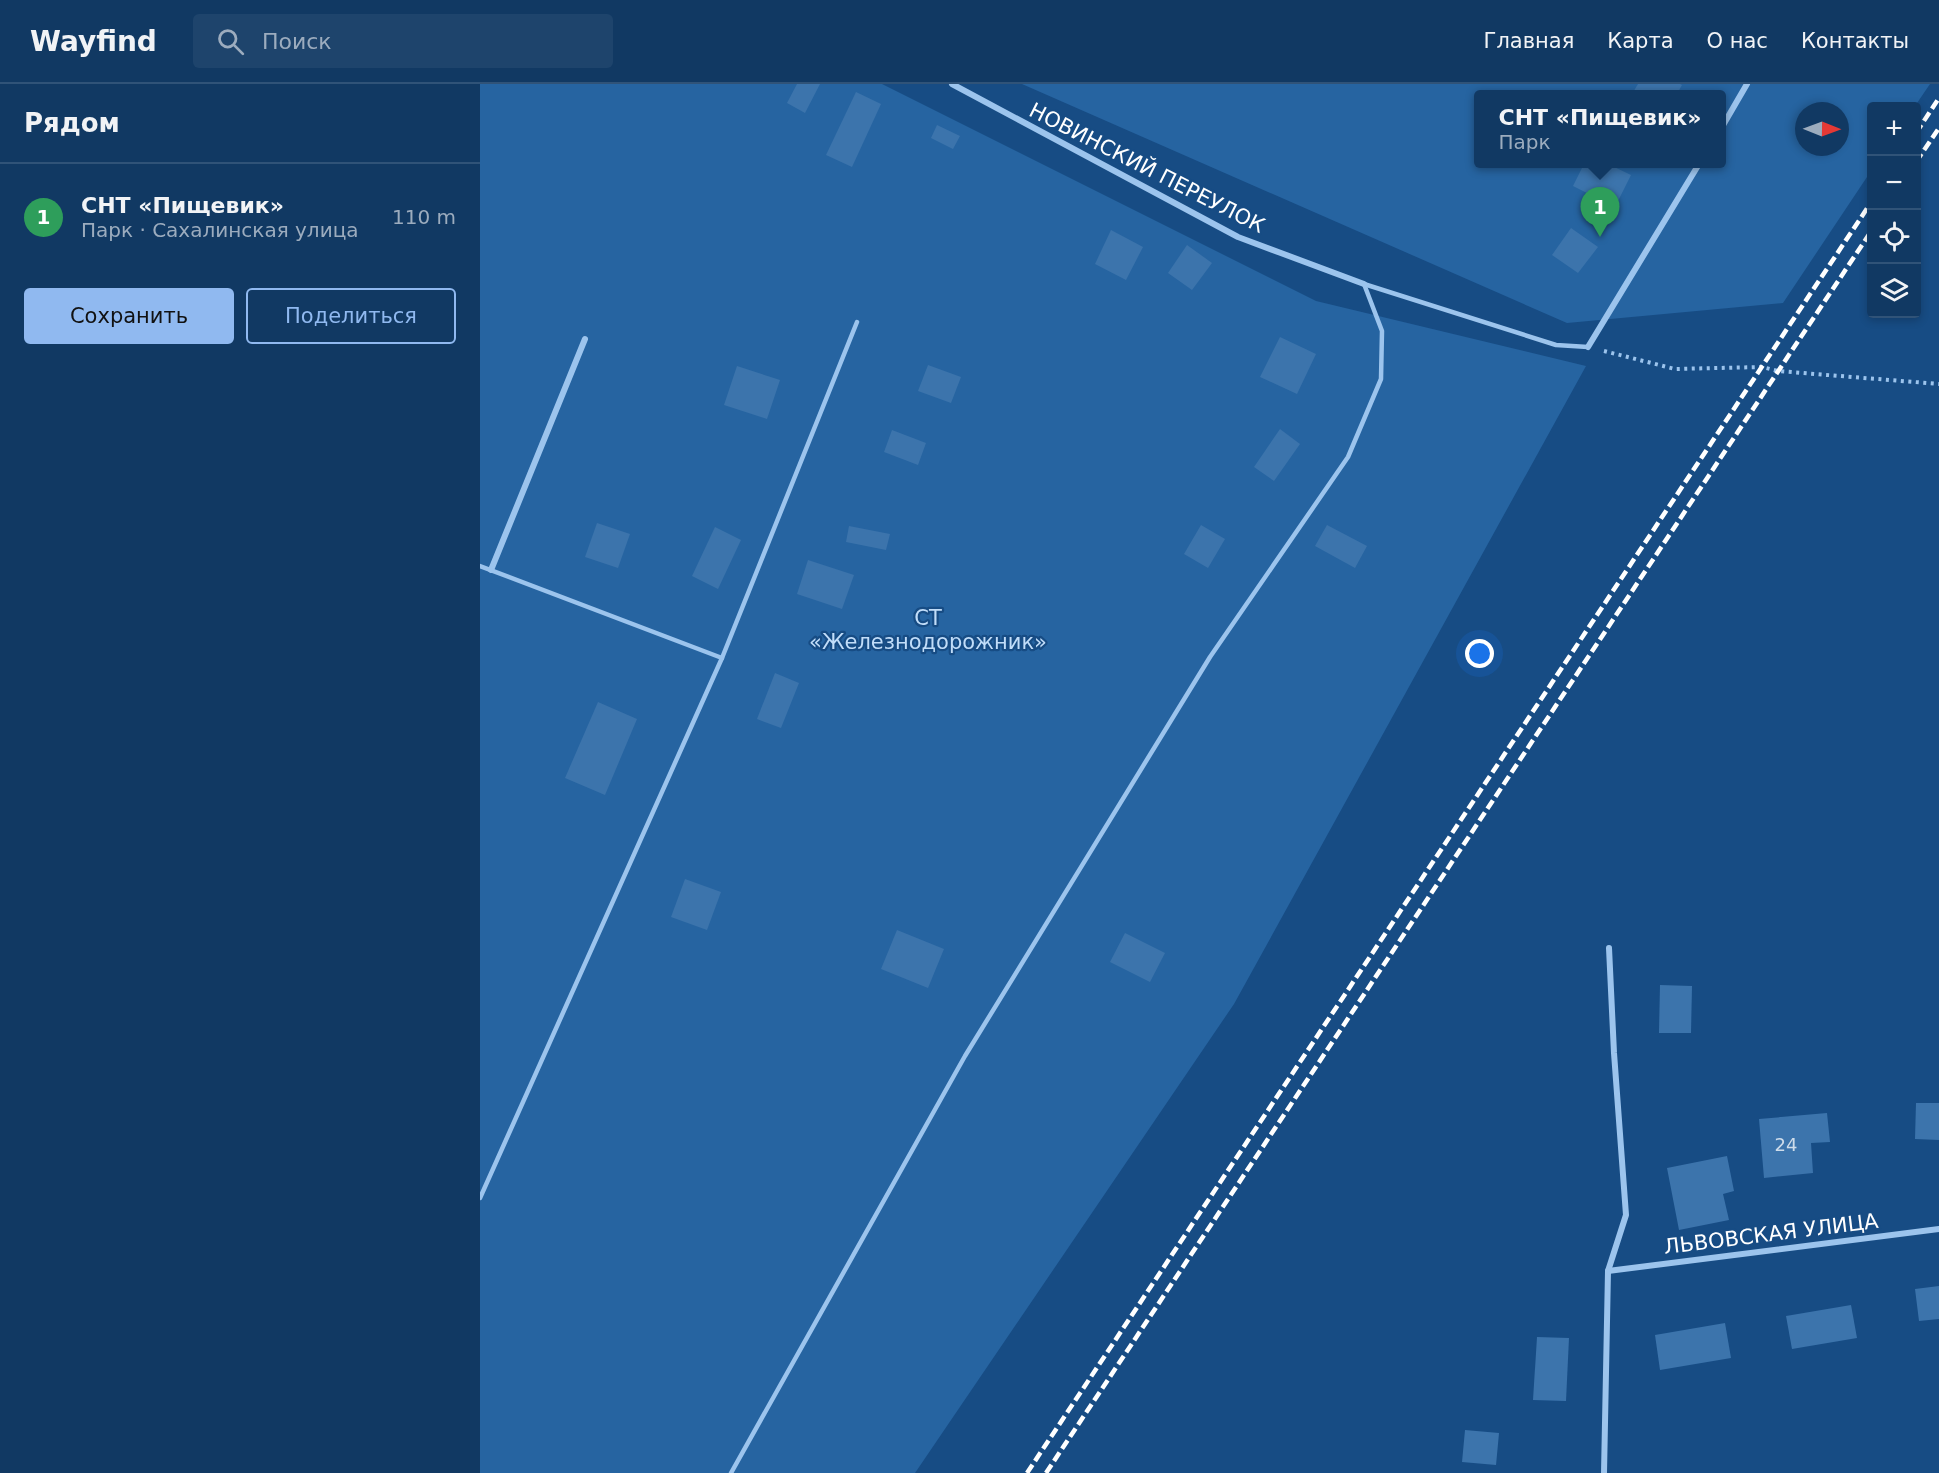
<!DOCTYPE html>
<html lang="ru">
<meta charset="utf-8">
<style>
:root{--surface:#113963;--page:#1e446c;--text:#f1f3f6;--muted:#9cacbe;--line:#305378;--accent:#90b9f0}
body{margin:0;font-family:"DejaVu Sans",sans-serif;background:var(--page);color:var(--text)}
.controls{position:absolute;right:18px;top:18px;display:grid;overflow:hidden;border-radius:6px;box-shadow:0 3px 9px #0003}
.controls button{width:54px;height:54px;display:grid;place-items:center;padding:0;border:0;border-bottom:2px solid var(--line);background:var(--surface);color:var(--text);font:30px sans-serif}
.compass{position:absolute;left:1315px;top:18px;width:54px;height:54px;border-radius:50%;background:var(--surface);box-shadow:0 3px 9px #0003;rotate:91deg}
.you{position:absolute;left:1000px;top:570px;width:21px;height:21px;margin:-15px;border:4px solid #fff;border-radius:50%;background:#1a73e8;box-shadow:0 0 0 9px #1a73e833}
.badge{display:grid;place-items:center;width:39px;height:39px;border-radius:50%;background:var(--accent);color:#fff;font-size:20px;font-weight:700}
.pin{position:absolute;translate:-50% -50px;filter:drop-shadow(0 2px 3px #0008)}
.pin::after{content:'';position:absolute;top:32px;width:21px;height:18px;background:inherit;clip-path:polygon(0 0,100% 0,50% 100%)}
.popup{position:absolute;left:994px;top:6px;width:252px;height:78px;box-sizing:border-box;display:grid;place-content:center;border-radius:6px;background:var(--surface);filter:drop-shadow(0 2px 4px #0005);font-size:20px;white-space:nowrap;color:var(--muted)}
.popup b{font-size:22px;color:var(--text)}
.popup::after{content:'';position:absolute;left:50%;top:100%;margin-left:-12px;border:12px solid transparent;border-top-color:var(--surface)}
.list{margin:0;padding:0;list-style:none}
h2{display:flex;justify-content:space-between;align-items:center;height:78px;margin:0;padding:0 24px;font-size:26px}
h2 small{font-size:20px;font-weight:400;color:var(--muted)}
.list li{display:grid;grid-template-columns:39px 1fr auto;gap:18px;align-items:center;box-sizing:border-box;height:108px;padding:0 24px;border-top:2px solid var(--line)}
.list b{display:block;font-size:22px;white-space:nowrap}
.list p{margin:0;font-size:20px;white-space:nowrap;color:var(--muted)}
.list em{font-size:20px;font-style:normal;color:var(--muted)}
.actions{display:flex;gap:12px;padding:18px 24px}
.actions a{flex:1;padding:14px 0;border:2px solid var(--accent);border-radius:6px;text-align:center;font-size:21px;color:var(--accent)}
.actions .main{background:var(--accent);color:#111}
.icon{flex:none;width:33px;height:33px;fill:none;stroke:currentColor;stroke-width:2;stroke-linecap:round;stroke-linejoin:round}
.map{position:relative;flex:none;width:1459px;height:1389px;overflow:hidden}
header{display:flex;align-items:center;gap:36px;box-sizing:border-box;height:84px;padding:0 30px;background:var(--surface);border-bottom:2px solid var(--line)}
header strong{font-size:28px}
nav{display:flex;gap:33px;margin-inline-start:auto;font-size:21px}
.search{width:420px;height:54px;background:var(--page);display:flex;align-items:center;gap:15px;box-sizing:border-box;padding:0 21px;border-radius:6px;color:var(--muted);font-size:22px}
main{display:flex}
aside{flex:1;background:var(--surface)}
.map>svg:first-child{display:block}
</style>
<header>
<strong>Wayfind</strong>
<div class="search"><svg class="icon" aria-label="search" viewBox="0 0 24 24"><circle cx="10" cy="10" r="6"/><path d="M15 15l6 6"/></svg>Поиск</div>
<nav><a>Главная</a><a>Карта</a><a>О нас</a><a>Контакты</a></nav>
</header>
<main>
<aside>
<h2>Рядом<small></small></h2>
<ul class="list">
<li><span class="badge" style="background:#2e9e5b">1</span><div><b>СНТ «Пищевик»</b><p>Парк · Сахалинская улица</p></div><em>110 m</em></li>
</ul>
<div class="actions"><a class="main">Сохранить</a><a>Поделиться</a></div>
</aside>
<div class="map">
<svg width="1459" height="1389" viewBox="0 0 1459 1389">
<rect width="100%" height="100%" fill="#174c84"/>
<g fill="#2664a1" fill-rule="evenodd">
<path d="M0,0H402L836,217L1106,282L754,920L435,1389H0Z"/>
<path d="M542,0H1450L1435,22H1392L1391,87L1303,219L1087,239ZM998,10H1242V80H998ZM1324,27H1360V63H1324Z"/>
</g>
<g fill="#3c74ac">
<path d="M317,0H340L325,29L307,19Z"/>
<path d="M1158,0H1200L1202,1L1197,10H1152Z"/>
<path d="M376,8L401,20L372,83L346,71Z"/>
<path d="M457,41L480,52L473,65L451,54Z"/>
<path d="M1104,80H1128L1151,91L1135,123L1093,102Z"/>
<path d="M1091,144L1118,163L1098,189L1072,171Z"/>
<path d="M631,146L663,163L646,196L615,180Z"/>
<path d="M707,161L732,179L712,206L688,189Z"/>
<path d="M800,253L836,270L817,310L780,293Z"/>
<path d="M448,281L481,293L471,319L438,307Z"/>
<path d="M257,282L300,296L287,335L244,321Z"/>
<path d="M800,345L820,360L794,397L774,383Z"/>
<path d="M412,346L446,359L438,381L404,368Z"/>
<path d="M117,439L150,450L138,484L105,473Z"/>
<path d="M721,441L745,455L728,484L704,470Z"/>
<path d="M847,441L887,462L875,484L835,462Z"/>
<path d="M369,442L410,450L406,466L366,458Z"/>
<path d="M235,443L261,456L238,505L212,492Z"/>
<path d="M328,476L374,491L362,525L317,510Z"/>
<path d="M295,589L319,599L301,644L277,635Z"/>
<path d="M118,618L157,635L125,711L85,694Z"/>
<path d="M205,795L241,808L227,846L191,833Z"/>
<path d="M417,846L464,865L448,904L401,885Z"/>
<path d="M645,849L685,869L670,898L630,878Z"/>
<path d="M1180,901L1212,902L1211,949H1179Z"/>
<path d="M1436,1019H1459V1056L1435,1055Z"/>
<path d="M1347,1029L1350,1058L1331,1059L1333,1089L1284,1094L1279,1035Z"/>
<path d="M1247,1072L1254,1107L1243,1110L1249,1136L1199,1146L1187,1084Z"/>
<path d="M1459,1202V1235L1439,1237L1435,1205Z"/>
<path d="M1371,1221L1377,1254L1312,1265L1306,1232Z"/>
<path d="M1245,1239L1251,1274L1180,1286L1175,1251Z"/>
<path d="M1057,1253L1089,1254L1086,1317L1053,1316Z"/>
<path d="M985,1346L1019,1349L1016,1381L982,1378Z"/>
</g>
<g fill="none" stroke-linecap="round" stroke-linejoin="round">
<path stroke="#9cc4ed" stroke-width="4" stroke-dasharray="3 4.5" stroke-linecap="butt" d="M1124,267L1195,285L1282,283L1298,287L1459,300"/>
<g stroke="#9cc4ed" stroke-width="4.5">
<path d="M884,200L1076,261L1108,263"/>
<path d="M0,482L242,574"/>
<path d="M0,1114L242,574L377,238"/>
<path d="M251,1389L485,972L730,573L868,373L901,295L902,247L884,200"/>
</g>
<g stroke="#9cc4ed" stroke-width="6">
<path d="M472,0L758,153L884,200"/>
<path d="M1242,43L1267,0"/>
<path d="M1108,263L1219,80"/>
<path d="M11,486L105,255"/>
<path d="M1128,1187L1459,1145"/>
<path d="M1124,1389L1128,1187L1146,1131L1134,969L1129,864"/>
</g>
<g stroke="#fff" stroke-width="4.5" stroke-dasharray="10 4.5" stroke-linecap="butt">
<path d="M1436,49L1459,14"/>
<path d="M1436,78L1459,44"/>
<path d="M547,1389L1392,117"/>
<path d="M566,1389L1392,146"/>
</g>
</g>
<g text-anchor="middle" stroke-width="4.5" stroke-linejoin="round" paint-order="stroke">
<g font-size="18" fill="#cedcea">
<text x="1306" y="1067">24</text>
</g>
<g font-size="21" fill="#fff" stroke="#174c84">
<text transform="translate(667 84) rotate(27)" y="7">НОВИНСКИЙ ПЕРЕУЛОК</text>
<text transform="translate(1291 1150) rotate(-7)" y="7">ЛЬВОВСКАЯ УЛИЦА</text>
</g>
<g font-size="21" fill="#c1ddf9" stroke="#174c84">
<text x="448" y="541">СТ<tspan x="448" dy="24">«Железнодорожник»</tspan></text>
</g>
</g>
</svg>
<div class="controls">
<button>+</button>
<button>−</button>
<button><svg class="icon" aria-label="locate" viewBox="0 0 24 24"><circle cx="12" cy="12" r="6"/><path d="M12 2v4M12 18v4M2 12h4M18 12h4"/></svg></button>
<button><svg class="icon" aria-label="layers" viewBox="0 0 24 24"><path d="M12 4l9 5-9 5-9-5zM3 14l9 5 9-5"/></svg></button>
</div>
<svg class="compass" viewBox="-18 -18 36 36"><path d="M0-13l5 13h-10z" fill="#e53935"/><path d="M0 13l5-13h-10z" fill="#9cacbe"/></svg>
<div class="you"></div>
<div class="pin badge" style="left:1120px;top:153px;background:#2e9e5b">1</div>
<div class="popup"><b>СНТ «Пищевик»</b>Парк</div>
</div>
</main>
